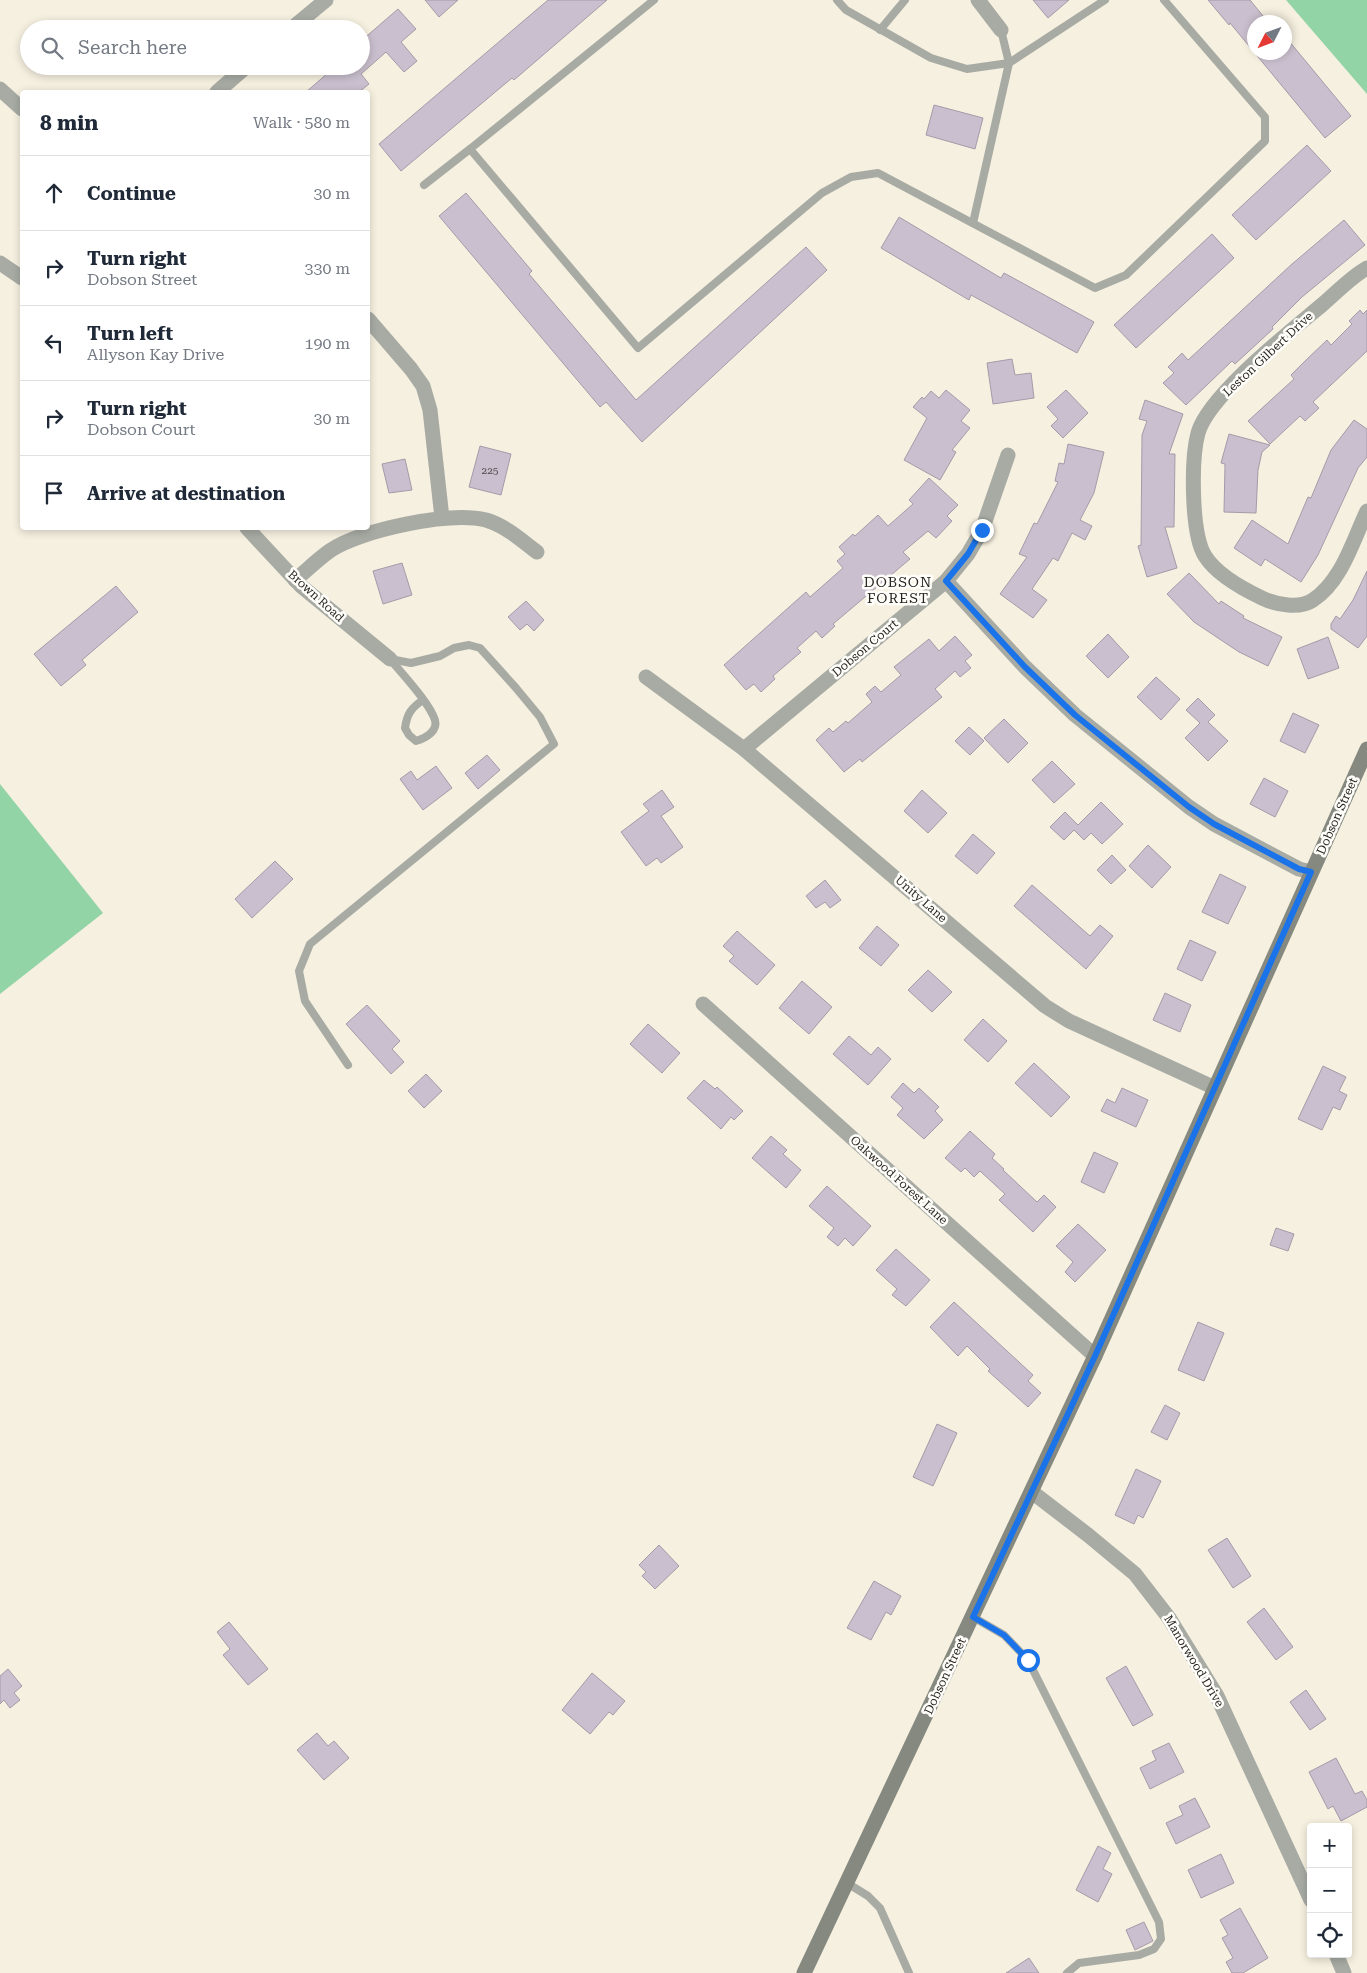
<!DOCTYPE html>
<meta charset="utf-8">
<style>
:root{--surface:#fff;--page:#f2f2f3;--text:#1f2937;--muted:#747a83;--line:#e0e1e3}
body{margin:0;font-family:"Roboto Serif",serif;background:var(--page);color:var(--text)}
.controls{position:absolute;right:15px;bottom:15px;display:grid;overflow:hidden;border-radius:5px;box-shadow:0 2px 8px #0003}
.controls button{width:45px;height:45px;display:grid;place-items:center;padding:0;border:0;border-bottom:1px solid var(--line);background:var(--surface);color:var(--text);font:25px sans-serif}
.compass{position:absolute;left:1247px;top:15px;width:45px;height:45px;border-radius:50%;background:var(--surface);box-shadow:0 2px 8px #0003;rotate:228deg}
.stop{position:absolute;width:15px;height:15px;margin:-11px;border:4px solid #1a73e8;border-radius:50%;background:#fff}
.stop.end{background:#1a73e8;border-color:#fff;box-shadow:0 1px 5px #0008}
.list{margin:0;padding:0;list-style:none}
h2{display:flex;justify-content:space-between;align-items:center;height:65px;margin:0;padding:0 20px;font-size:21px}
h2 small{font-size:16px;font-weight:400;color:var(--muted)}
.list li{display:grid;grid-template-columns:32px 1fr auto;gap:15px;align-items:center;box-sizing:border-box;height:75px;padding:0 20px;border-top:1px solid var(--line)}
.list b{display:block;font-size:19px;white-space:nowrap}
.list p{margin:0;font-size:16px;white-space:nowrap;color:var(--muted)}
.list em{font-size:16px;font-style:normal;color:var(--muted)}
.icon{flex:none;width:28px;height:28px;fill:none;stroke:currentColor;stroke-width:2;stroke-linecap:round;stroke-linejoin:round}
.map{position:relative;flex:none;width:1367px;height:1973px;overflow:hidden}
.search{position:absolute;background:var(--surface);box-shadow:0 2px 8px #0003;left:20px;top:20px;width:350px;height:55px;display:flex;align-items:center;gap:12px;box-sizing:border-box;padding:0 18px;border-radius:28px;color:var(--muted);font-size:19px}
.panel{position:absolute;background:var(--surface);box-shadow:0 2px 8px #0003;left:20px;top:90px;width:350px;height:440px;border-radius:5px}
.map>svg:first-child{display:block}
</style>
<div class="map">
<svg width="1367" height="1973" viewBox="0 0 1367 1973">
<rect width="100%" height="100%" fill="#f6f0e0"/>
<g fill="#92d4a6">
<path d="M1286,0H1367V94Z"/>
<path d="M0,784L103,913L0,994Z"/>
</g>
<g fill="#c9bfce" stroke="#a49ba9">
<path d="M425,0H458L439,17Z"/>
<path d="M548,0H607L514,80L512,78L401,171L379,144Z"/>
<path d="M1033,0H1069L1048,18Z"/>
<path d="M1208,0H1250L1268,22H1254V52H1284V35L1351,116L1325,138L1230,23L1229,25Z"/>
<path d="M398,9L416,29L401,42L417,61L404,72L386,52L361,74L369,84L359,92H306L336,66H361V41Z"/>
<path d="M934,105L983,118L975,149L926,135Z"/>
<path d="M1307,145L1331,171L1256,240L1232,215Z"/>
<path d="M466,193L532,271L529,274L636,400L806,247L827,270L642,442L606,402L600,407L439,216Z"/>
<path d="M899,217L1001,278L1004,273L1094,322L1077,353L971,295L969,300L881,248Z"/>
<path d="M1344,220L1365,245L1302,297L1272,327L1273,329L1235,364L1232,361L1186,405L1163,383L1174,373L1168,367L1182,353L1188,360L1292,264Z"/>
<path d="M1212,234L1234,258L1136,348L1114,325Z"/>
<path d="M1360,310L1363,314L1367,310V351L1313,402L1319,408L1305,421L1300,416L1270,444L1248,421L1294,379L1291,375L1305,361L1327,340L1331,345L1352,324L1349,321Z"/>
<path d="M1012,359L1015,375L1031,373L1034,398L993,404L987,363Z"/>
<path d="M946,390L970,410L961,421L970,428L952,450L956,452L940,480L904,460L927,418L913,407L922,397L924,399L931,391L939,398Z"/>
<path d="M1066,390L1088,413L1063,438L1051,426L1058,419L1047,407Z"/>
<path d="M1145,400L1183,414L1169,454H1175L1174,527H1165L1177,568L1147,577L1138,546L1141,545L1142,435L1147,421L1139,419Z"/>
<path d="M1354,420L1367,429V457L1358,468L1318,555L1301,582L1265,559L1261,566L1234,548L1252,520L1288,544L1308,497L1311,498L1331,450Z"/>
<path d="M1229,434L1270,445L1262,452L1258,470L1256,513L1224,512L1225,464L1221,463Z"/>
<path d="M1068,444L1104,452L1094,493L1080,520L1092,526L1085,540L1072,533L1058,561L1053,558L1032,589L1047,600L1033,618L1000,594L1027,557L1019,554L1034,523L1037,524L1058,482L1055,481L1059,463L1064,464Z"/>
<path d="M480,446L511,454L501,495L469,487Z"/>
<path d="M405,459L412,490L389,493L382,464Z"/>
<path d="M929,478L958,505L947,516L952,521L936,538L928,531L903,552L910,559L833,624L835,626L822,638L816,631L797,648L801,652L773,676L775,679L761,692L754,684L746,690L724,665L806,592L810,597L843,568L837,561L845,554L839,547L853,534L855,536L878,515L888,526L913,504L909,500Z"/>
<path d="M402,563L412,595L383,604L373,571Z"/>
<path d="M1367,571V636L1358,648L1331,629V624L1336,616L1340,619L1353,600Z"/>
<path d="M1189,573L1219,604L1221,601L1244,616L1243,618L1282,637L1268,666L1239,652L1194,622L1167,594Z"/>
<path d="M116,586L138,612L82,660L86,665L61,686L34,654Z"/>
<path d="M526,601L544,620L534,631L527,624L520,630L508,617Z"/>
<path d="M1108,634L1129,657L1108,678L1086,656Z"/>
<path d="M955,636L972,655L965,661L971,668L960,677L955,671L935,689L942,697L862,762L860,759L844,772L816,740L829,728L833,732L846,721L848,723L872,702L866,694L875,686L881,692L901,675L894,667L929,639L939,651Z"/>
<path d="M1328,637L1339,668L1308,679L1297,649Z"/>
<path d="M1156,677L1180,699L1161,720L1137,697Z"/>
<path d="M1198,698L1215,715L1208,722L1228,741L1208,761L1185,738L1200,723L1186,710Z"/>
<path d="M1293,713L1319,725L1305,753L1280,741Z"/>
<path d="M1004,719L1028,743L1008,763L984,738Z"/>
<path d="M969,727L984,741L970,755L955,741Z"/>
<path d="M487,755L500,770L478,789L465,773Z"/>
<path d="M1052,761L1075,784L1054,803L1032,780Z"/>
<path d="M436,766L452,788L423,810L400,779L411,771L417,780Z"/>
<path d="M1264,778L1288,791L1275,817L1250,804Z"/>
<path d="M662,790L674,807L661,816L683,847L661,863L657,858L646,866L621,832L649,811L643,804Z"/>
<path d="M922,790L947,813L928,833L904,811Z"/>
<path d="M1101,802L1123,824L1102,844L1091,833L1084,840L1074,830L1064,840L1050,827L1065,812L1078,825Z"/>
<path d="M973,834L995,853L977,874L955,856Z"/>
<path d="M1148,845L1171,867L1152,888L1129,866Z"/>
<path d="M1112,855L1126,870L1111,884L1097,870Z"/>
<path d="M275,861L293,879L252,918L235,899Z"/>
<path d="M1220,874L1246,887L1228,924L1202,912Z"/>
<path d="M825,880L841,900L830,908L825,902L816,908L806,896Z"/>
<path d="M1032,885L1090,936L1100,925L1113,936L1086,969L1014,906Z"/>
<path d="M877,926L899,945L881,966L859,948Z"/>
<path d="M737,931L775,965L757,985L729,961L734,956L723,946Z"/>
<path d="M1190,940L1216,952L1202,981L1177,969Z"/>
<path d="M928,970L952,992L932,1012L908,990Z"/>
<path d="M802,981L832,1007L809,1034L779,1008Z"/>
<path d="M1165,993L1191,1005L1180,1032L1153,1020Z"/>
<path d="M367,1005L400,1041L392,1049L404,1062L391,1074L346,1024Z"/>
<path d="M983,1019L1007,1041L988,1062L964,1040Z"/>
<path d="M648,1024L680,1053L662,1073L630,1044Z"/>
<path d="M849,1036L871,1055L878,1047L891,1059L868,1085L833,1054Z"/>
<path d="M1034,1063L1070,1097L1051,1117L1015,1083Z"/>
<path d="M1323,1066L1346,1077L1339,1091L1347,1095L1340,1110L1333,1107L1322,1130L1298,1119Z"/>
<path d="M426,1074L442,1091L424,1108L408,1091Z"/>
<path d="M704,1080L715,1089L717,1087L743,1111L734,1120L731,1117L721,1129L687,1098Z"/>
<path d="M903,1083L914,1093L919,1088L939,1107L935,1111L943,1120L924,1139L897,1115L903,1108L891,1097Z"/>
<path d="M1122,1088L1148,1100L1136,1127L1101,1111L1107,1099L1115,1103Z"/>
<path d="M970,1131L995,1154L992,1158L1004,1169L1003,1170L1037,1202L1044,1195L1056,1207L1033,1232L999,1200L1005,1194L980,1171L974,1177L965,1168L961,1172L945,1158Z"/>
<path d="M771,1136L787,1150L783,1154L801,1170L786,1188L752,1158Z"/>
<path d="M1094,1152L1118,1163L1104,1193L1081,1182Z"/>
<path d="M827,1186L871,1226L853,1246L845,1238L838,1246L827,1237L834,1228L809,1206Z"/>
<path d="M1078,1224L1106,1250L1075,1282L1065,1272L1073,1262L1056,1246Z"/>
<path d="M1276,1228L1294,1234L1288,1251L1270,1245Z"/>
<path d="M896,1249L930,1280L906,1306L892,1295L897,1289L876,1270Z"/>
<path d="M954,1302L1033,1375L1028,1381L1041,1393L1028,1407L988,1371L990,1369L967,1346L958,1356L930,1327Z"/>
<path d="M1198,1322L1224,1333L1204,1381L1178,1370Z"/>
<path d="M1165,1405L1180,1413L1167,1440L1151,1432Z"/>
<path d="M937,1424L957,1433L933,1486L913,1477Z"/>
<path d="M1136,1469L1161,1481L1143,1518L1138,1515L1134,1524L1115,1515Z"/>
<path d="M1227,1538L1251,1576L1233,1588L1208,1550Z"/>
<path d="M659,1545L679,1566L655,1589L642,1576L646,1572L639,1565Z"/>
<path d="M874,1581L901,1596L891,1615L886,1612L871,1640L847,1628Z"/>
<path d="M1264,1608L1293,1647L1276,1660L1247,1622Z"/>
<path d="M229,1622L268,1669L248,1685L223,1655L230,1649L217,1632Z"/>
<path d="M1126,1666L1153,1715L1133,1726L1106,1678Z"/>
<path d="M8,1669L22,1686L14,1693L20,1700L10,1708L4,1700L0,1704V1676Z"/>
<path d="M592,1673L625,1701L613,1715L609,1712L590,1734L562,1710Z"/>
<path d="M1306,1690L1326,1719L1310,1730L1290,1702Z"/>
<path d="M317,1733L328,1746L334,1741L349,1758L324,1780L297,1750Z"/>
<path d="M1169,1743L1184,1772L1150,1789L1140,1768L1156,1760L1152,1751Z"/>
<path d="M1336,1758L1355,1794L1362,1791L1367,1800V1807L1341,1821L1333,1806L1328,1809L1309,1772Z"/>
<path d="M1195,1798L1210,1827L1176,1844L1166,1823L1183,1815L1179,1806Z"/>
<path d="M1098,1846L1111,1853L1103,1869L1112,1874L1098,1902L1076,1890Z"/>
<path d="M1221,1854L1234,1883L1201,1898L1188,1870Z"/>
<path d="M1240,1908L1268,1958L1243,1973H1232L1226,1962L1233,1958L1222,1938L1228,1935L1220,1920Z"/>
<path d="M1144,1922L1153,1941L1135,1950L1126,1930Z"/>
<path d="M1029,1958L1039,1973H1006Z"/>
</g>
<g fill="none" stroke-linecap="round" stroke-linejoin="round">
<g stroke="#a8aba4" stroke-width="8">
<path d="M654,0L470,149L638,348L822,193L851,177L878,173L1095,288L1126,275L1265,141V117L1164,0"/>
<path d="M837,0L846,10L931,58L967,69L1009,63L1105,0"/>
<path d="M880,30L905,0"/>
<path d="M424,185L470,149"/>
<path d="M973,223L1009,63L1001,30"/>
<path d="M390,659C402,674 429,702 435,720C438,731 426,738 416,741L409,735L405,728C407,714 411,708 423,700"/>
<path d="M348,1065L305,1001L299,971L310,944L554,744L540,717L516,688L480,648L469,645L454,648L440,656L411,663L390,659"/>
<path d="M973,1617L1004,1635L1028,1660L1159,1922L1161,1939L1154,1949L1139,1955L1079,1963L1067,1973"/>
<path d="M847,1883L868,1896L880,1908L909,1973"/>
</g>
<g stroke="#a8aba4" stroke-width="15">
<path d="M978,0L1001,30"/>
<path d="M291,29L326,0"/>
<path d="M0,89L22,109"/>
<path d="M217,92L247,66"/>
<path d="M0,263L22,278"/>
<path d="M1367,268C1351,277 1337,292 1323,304C1291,331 1209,395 1198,433C1191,459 1191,534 1205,556C1217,575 1243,589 1262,598C1276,605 1300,609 1313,600C1342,581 1353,540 1367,511"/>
<path d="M368,319L411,369L423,386L430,410L442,518"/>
<path d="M247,528L301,586L390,659"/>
<path d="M295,580C307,570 318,559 331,550C362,530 449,511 486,520C506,526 521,540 537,552"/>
<path d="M946,581L1025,667L1075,715L1189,807L1214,824L1299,869L1311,872"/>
<path d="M646,677L744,749L1045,1006L1069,1021L1215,1088"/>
<path d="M744,749L946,581L968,554L982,530L1008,455"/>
<path d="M703,1004L1095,1356"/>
<path d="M1032,1492L1088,1535L1135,1574L1169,1618L1217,1696L1311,1900"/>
<path d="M1336,1954L1344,1973"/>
</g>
<path stroke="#86897f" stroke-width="15" d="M804,1973L1095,1356L1367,749"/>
</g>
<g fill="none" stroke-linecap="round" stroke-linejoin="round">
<path stroke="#1a73e8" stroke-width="6" d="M982,530L968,554L946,581L1025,667L1075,715L1189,807L1214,824L1299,869L1311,872L1095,1356L973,1617L1004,1635L1028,1660"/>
</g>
<g text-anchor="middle" stroke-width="5" stroke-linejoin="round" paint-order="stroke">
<g font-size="10" fill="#504c4c">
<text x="490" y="474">225</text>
</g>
<g font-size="12" fill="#282620" stroke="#fffefa">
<text transform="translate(1268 354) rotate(-43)" y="4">Leston Gilbert Drive</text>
<text transform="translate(316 596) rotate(42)" y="4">Brown Road</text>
<text transform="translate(865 648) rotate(-40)" y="4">Dobson Court</text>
<text transform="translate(1337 816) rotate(-66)" y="4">Dobson Street</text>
<text transform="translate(921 899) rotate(41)" y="4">Unity Lane</text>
<text transform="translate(899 1180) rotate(42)" y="4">Oakwood Forest Lane</text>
<text transform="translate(1194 1661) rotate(59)" y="4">Manorwood Drive</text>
<text transform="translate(945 1676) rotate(-65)" y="4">Dobson Street</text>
</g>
<g font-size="14" letter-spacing="1" fill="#282620" stroke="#fffefa">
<text x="898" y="587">DOBSON<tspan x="898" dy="16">FOREST</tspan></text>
</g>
</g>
</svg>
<div class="controls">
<button>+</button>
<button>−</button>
<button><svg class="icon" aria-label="locate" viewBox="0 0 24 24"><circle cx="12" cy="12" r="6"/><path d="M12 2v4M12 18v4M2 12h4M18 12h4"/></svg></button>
</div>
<svg class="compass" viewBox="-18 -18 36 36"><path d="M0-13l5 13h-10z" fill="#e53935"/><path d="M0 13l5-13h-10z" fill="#747a83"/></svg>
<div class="stop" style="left:1028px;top:1660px"></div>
<div class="stop end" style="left:982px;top:530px"></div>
<div class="search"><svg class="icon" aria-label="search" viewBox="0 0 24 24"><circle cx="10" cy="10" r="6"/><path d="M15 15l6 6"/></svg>Search here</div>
<section class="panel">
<h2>8 min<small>Walk · 580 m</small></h2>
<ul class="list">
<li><svg class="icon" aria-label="ahead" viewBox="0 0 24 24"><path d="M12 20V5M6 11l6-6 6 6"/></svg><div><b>Continue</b></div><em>30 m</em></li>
<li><svg class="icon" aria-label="right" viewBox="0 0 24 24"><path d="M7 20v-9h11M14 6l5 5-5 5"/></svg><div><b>Turn right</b><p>Dobson Street</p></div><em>330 m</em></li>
<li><svg class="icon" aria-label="left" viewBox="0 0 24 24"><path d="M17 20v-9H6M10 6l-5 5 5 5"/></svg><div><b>Turn left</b><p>Allyson Kay Drive</p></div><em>190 m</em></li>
<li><svg class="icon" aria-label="right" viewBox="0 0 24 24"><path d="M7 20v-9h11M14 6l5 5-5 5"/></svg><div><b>Turn right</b><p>Dobson Court</p></div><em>30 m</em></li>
<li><svg class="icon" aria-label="arrive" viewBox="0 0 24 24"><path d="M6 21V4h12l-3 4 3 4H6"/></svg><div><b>Arrive at destination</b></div></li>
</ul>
</section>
</div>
